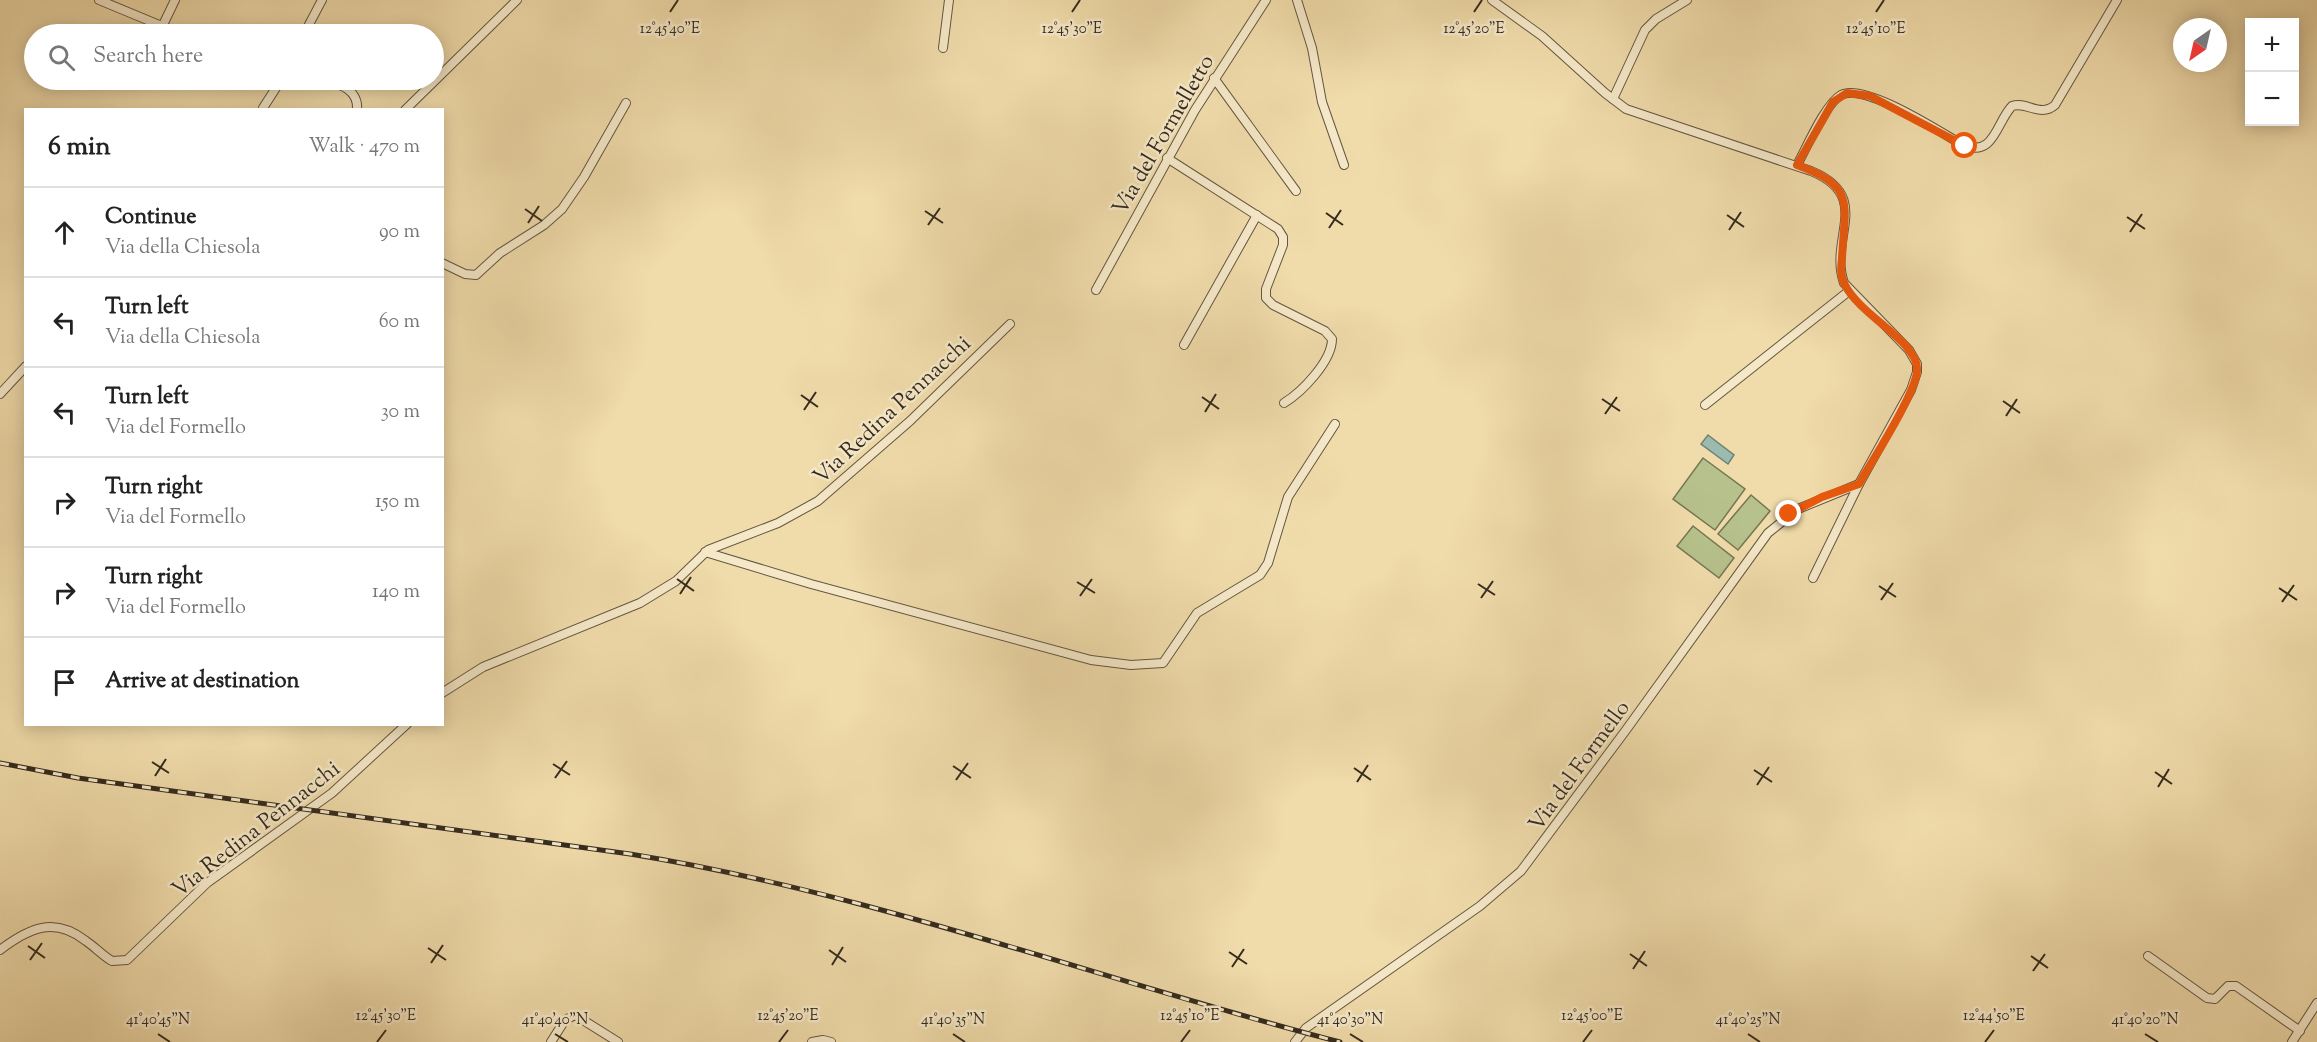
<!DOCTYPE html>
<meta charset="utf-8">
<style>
:root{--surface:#fff;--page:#f2f2f2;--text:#222;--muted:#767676;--line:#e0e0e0}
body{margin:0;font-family:"Sorts Mill Goudy",serif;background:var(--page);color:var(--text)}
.controls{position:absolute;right:18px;top:18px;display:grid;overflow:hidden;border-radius:0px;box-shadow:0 3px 15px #0003}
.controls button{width:54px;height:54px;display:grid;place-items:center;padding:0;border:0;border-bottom:2px solid var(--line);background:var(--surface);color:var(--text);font:30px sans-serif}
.compass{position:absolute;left:2173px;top:18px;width:54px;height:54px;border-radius:50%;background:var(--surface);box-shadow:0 3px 15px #0003;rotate:214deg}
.stop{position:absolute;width:18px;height:18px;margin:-14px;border:4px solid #ea580c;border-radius:50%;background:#fff}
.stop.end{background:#ea580c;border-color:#fff;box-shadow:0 2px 6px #0008}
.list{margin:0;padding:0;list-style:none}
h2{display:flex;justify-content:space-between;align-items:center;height:78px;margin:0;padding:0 24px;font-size:26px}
h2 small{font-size:20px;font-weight:400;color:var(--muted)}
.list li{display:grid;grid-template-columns:39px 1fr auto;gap:18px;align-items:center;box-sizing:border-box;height:90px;padding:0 24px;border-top:2px solid var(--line)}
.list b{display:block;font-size:22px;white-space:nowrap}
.list p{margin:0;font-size:20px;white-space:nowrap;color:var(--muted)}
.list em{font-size:20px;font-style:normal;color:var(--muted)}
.icon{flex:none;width:33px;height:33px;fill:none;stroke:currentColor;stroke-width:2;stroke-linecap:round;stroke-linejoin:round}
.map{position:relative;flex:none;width:2317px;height:1042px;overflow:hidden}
.search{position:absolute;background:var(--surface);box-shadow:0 3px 15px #0003;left:24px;top:24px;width:420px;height:66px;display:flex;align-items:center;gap:15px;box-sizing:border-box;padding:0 21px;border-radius:33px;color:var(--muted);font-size:22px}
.panel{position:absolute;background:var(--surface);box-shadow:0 3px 15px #0003;left:24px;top:108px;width:420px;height:618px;border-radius:0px}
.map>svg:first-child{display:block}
</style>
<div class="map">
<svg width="2317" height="1042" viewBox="0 0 2317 1042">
<rect width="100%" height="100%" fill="#f0dbaa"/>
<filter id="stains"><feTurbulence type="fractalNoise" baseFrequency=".00333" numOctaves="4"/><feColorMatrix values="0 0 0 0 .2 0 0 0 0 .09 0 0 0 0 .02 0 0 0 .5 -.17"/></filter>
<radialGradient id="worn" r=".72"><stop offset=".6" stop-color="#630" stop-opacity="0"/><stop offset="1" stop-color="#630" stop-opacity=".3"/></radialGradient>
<g fill="#b6c18b" stroke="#757654" stroke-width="1.5">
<path d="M1703,458L1745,489L1715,530L1673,499Z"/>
<path d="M1751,495L1770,511L1738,550L1718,534Z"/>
<path d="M1693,526L1734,558L1719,578L1677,546Z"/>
</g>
<path fill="#9abbad" stroke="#718174" stroke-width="1.5" d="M1708,435L1734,455L1728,464L1701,444Z"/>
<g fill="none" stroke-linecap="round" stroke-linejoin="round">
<defs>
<g id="street">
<path d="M99,0L181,34"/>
<path d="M1297,0L1312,48L1322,102L1344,165"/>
<path d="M1492,0L1542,36L1605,93L1626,109L1811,171C1874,197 1828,238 1844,283L1909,350L1917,364V372L1911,390L1859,484L1813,578"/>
<path d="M162,27L175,0"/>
<path d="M304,34L322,0"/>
<path d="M943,48L949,0"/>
<path d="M1214,78L1296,191"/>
<path d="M324,80C340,84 359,90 357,110"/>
<path d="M1613,99L1645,30L1656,19L1687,0"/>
<path d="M263,108L281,80"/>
<path d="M405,110L517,0"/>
<path d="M1167,158L1278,229L1283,237V245L1266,289V298L1273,305L1325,331L1332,339C1332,361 1302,392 1284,403"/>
<path d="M1797,165C1806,149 1825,104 1841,95C1864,82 1940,132 1963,145C1994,158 1996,123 2012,106C2027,101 2040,118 2055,105L2117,0"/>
<path d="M442,263L465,274L476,275L500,253L544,225L562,209L584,177L626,103"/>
<path d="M1096,290L1195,110L1266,0"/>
<path d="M1184,345L1257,215"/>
<path d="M0,394L26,366"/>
<path d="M1705,405L1849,291"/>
<path d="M705,552L811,584L1091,660L1131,665L1163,663L1197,613L1260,575L1268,563L1288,497L1335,424"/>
<path d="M442,693L483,667L640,603L676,581L708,550L778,523L818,501L910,421L1010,324"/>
<path d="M0,950C29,928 54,916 86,941C95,947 103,956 112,961L127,960L207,883L332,793L407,724"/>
<path d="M2148,956L2207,998L2215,999L2228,986H2236L2300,1031"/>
<path d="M551,1042L565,1020L575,1015L618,1042"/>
<path d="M812,1042L823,1040L831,1042"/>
<path d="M1295,1042L1306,1028L1480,906L1521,871L1626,730L1768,533L1798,509L1859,484"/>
<path d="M2292,1042L2317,1003"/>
</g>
</defs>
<use href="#street" stroke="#635741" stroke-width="10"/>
<use href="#street" stroke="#f5e8c8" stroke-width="8"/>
<defs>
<path id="rail" d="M0,763L78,778L630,854C872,893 1103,981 1340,1042"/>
</defs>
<use href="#rail" stroke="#342b1e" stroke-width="5"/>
<use href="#rail" stroke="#f5e8c8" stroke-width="3" stroke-dasharray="9" stroke-linecap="butt"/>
</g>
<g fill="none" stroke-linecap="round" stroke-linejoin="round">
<path stroke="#ea580c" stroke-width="8" d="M1789,514L1822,497L1859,484C1872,461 1916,393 1917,371C1918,361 1912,354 1906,346C1889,327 1856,307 1845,285C1840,276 1841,267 1842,258C1845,202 1856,187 1797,165L1833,102L1847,93L1870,96L1965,146"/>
</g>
<path fill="none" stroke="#342b1e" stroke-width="2" d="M670,12L678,0M1072,12L1080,0M1474,12L1482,0M1876,12L1884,0M525,209L542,221M925,211L943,223M1326,213L1343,225M1727,215L1744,227M2127,217L2145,229M528,223L539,206M928,225L940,208M1329,228L1341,210M1729,230L1741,212M2130,232L2142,214M801,395L818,407M1202,397L1219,409M1602,399L1620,411M2003,401L2020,413M804,410L816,392M1205,412L1216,394M1605,414L1617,397M2006,416L2017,399M677,579L694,591M1077,582L1095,593M1478,584L1495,595M1879,586L1896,597M2279,588L2297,600M680,594L691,577M1080,596L1092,579M1481,598L1493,581M1881,600L1893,583M2282,602L2294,585M152,762L169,773M553,764L570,775M953,766L971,778M1354,768L1371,780M1754,770L1772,782M2155,772L2172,784M155,776L166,759M555,778L567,761M956,780L968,763M1357,782L1368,765M1757,785L1769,767M2158,787L2169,769M28,946L45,958M428,948L446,960M829,950L846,962M1229,952L1247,964M1630,954L1647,966M2031,956L2048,968M30,960L42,943M431,963L443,945M832,965L843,947M1232,967L1244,949M1633,969L1645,951M2033,971L2045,954M158,1034L170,1042M555,1034L568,1042M953,1034L965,1042M1350,1034L1363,1042M1748,1034L1760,1042M2145,1034L2158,1042M377,1042L386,1030M779,1042L788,1030M1181,1042L1190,1030M1583,1042L1592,1030M1985,1042L1994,1030"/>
<g text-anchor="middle" stroke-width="5" stroke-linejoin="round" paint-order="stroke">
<g font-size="22" fill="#342b1e" stroke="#f5e8c8">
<text transform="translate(1162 134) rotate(-60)" y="8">Via del Formelletto</text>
<text transform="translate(891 409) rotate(-43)" y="8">Via Redina Pennacchi</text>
<text transform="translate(1578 765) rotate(-54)" y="8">Via del Formello</text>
<text transform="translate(255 828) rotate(-38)" y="8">Via Redina Pennacchi</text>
</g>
</g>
<g font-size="15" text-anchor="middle" fill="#342b1e" stroke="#f5e8c8" stroke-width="5" stroke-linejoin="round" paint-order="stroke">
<text x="670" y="33">12°45'40"E</text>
<text x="1072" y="33">12°45'30"E</text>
<text x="1474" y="33">12°45'20"E</text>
<text x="1876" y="33">12°45'10"E</text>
<text x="386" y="1020">12°45'30"E</text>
<text x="788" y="1020">12°45'20"E</text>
<text x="1190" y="1020">12°45'10"E</text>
<text x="1592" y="1020">12°45'00"E</text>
<text x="1994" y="1020">12°44'50"E</text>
<text x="158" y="1024">41°40'45"N</text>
<text x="555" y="1024">41°40'40"N</text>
<text x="953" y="1024">41°40'35"N</text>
<text x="1350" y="1024">41°40'30"N</text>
<text x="1748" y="1024">41°40'25"N</text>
<text x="2145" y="1024">41°40'20"N</text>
</g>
<rect width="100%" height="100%" filter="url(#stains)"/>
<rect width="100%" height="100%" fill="url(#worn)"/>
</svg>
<div class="controls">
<button>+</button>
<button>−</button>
</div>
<svg class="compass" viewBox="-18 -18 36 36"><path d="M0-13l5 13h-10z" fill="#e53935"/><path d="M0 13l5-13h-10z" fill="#767676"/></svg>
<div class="stop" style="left:1965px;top:146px"></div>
<div class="stop end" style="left:1789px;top:514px"></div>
<div class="search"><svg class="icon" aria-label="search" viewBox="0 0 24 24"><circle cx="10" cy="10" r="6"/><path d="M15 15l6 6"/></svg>Search here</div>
<section class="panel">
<h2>6 min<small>Walk · 470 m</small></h2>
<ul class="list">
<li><svg class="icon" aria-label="ahead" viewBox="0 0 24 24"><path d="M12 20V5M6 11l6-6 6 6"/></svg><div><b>Continue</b><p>Via della Chiesola</p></div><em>90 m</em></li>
<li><svg class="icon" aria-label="left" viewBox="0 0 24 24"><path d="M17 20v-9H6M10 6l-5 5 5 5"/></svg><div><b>Turn left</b><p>Via della Chiesola</p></div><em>60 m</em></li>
<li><svg class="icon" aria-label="left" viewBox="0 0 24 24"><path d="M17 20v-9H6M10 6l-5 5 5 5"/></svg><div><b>Turn left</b><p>Via del Formello</p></div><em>30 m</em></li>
<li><svg class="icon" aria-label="right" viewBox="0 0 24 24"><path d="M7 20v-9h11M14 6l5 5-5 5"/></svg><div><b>Turn right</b><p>Via del Formello</p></div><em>150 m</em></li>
<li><svg class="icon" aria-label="right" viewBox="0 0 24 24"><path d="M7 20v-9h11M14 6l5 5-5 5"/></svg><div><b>Turn right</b><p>Via del Formello</p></div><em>140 m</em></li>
<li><svg class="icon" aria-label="arrive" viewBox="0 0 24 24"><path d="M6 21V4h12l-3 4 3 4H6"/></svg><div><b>Arrive at destination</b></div></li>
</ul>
</section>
</div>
